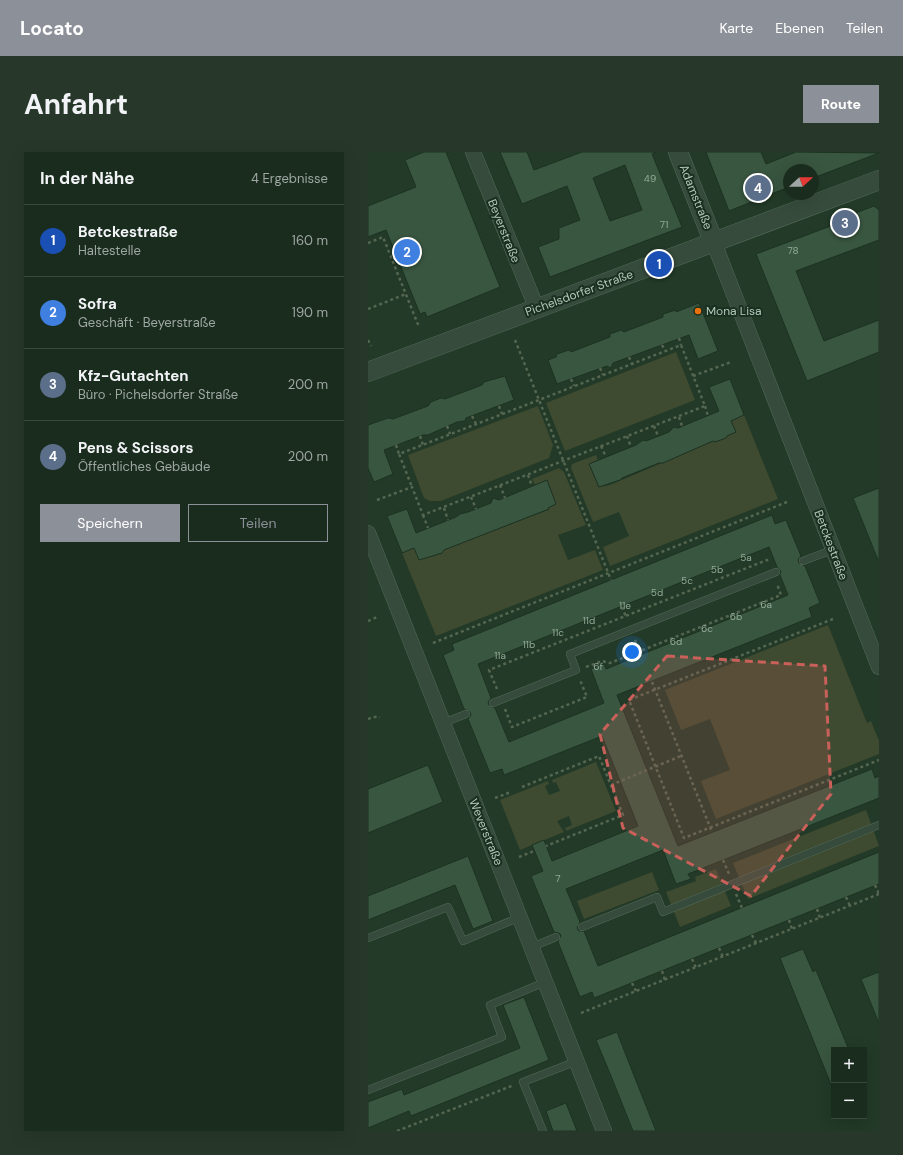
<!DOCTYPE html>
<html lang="de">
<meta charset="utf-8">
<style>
:root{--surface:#1a2c1d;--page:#27382a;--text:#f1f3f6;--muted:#9fa7a4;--line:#38483b;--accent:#8c9099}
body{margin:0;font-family:"DM Sans",sans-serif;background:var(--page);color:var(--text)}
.controls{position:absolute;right:12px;bottom:12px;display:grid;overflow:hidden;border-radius:0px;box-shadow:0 4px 16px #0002}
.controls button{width:36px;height:36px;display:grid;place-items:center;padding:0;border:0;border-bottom:1px solid var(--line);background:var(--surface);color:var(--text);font:20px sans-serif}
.compass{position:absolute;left:415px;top:12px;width:36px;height:36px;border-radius:50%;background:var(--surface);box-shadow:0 4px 16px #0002;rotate:69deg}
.you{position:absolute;left:264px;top:500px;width:14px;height:14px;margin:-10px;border:3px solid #fff;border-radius:50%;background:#1a73e8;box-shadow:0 0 0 6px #1a73e833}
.badge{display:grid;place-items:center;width:26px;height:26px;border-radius:50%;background:var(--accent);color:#fff;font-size:13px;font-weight:700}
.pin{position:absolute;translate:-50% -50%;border:2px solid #fff;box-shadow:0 1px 4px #0006}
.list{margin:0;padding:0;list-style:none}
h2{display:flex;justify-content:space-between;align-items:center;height:52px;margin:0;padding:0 16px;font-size:17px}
h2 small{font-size:13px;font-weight:400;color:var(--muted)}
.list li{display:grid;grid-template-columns:26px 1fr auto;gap:12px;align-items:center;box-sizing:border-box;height:72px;padding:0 16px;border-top:1px solid var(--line)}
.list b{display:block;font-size:15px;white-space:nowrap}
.list p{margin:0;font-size:13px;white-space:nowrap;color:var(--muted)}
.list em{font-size:13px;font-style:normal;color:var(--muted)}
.actions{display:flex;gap:8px;padding:12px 16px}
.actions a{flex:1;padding:9px 0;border:1px solid var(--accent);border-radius:0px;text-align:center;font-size:14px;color:var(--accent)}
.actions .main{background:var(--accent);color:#fff}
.map{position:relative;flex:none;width:511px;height:979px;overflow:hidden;border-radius:0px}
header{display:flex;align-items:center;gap:24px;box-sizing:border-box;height:56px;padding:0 20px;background:var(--accent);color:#fff}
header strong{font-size:19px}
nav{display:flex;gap:22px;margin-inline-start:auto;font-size:14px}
.intro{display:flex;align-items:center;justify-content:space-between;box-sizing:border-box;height:96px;padding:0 24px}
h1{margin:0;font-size:28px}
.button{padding:10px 18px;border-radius:0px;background:var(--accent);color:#fff;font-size:14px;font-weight:700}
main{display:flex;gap:24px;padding:0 24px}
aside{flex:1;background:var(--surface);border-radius:0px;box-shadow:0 4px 16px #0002}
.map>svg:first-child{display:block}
</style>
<header>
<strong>Locato</strong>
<nav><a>Karte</a><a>Ebenen</a><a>Teilen</a></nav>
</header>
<div class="intro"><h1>Anfahrt</h1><a class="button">Route</a></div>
<main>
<aside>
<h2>In der Nähe<small>4 Ergebnisse</small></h2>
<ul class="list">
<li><span class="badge" style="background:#1a4fb4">1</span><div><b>Betckestraße</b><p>Haltestelle</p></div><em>160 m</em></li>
<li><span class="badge" style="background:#3f7fe0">2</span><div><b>Sofra</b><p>Geschäft · Beyerstraße</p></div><em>190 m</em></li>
<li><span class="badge" style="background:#5c6f8a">3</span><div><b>Kfz-Gutachten</b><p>Büro · Pichelsdorfer Straße</p></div><em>200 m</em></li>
<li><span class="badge" style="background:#5c6f8a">4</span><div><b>Pens &amp; Scissors</b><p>Öffentliches Gebäude</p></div><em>200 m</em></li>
</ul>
<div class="actions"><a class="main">Speichern</a><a>Teilen</a></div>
</aside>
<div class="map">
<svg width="511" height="979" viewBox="0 0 511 979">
<rect width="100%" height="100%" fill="#223a27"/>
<g fill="#3e4b30">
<path d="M308,200L327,248L197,299L178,251Z"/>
<path d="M170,254L185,293L181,306L73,349H62L56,346L40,303Z"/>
<path d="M376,263L410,347L242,414L235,395L261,384L251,360L225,370L203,316L204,312L228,303L230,308L221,312L231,335L242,333L345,289L347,290L357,286L358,284L368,280L363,269Z"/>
<path d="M191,316L196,320L218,373L190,383L200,408L227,398L235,418L68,484L34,401L46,396L63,405L74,401V398L180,358V356L188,352L179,329L167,333L164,327Z"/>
<path d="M460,473L499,571L503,569L511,589V602L348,667L333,629L362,618L342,567L313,578L297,538Z"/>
<path d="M228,610L248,659L198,679L197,676L204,673L201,664L189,669L196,680L152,698L132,648L180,629L181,632L177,634L181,643L192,639L188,630L185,631L184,628Z"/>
<path d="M498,658L511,694L380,747L365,711Z"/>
<path d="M348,717L363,754L312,775L298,740L328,729L327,725Z"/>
<path d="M284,720L291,738L216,767L209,749Z"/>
</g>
<g fill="#395640" stroke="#1d3222" fill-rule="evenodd">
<path d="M56,0H78L132,135L59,165L57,160L52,162L18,78L0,85V54L48,35L37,8Z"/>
<path d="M132,0H159L166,18L214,0H288L284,2L314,75L182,125L170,95L191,87V76L212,68L199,34L154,52ZM257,13L274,58L242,69L225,26Z"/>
<path d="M338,0H393L398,12L428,0L511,1L445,26V18H421V35L361,59Z"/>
<path d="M506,54L511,58V88L428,119L456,189L511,168V200L439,229L388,102L484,66L485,62Z"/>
<path d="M331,151L350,199L330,207L321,183L245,211L243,216L239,214L189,232L180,208L188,205L189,202L201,198L203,200L242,185V182L253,178L256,180L295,165V162L308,158V160Z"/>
<path d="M137,224L146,248L98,266L97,269L89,270L60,283H55L16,298L25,322L6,330L0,316V273L20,266L25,267L60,254L63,250L73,246L77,247L114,233L116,230Z"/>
<path d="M362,227L376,263L363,269L368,280L359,284L358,286L347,290L345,289L295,311H291L254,326L252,328L231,335L221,312L268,293L275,288L278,289L301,280L306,275L310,276L351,259L341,235Z"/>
<path d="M179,328L188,352L180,356L181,357L76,398L74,401L51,408L46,396L34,401L19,364L39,357L48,381L88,365L92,362L100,360L123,351L125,346L131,348Z"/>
<path d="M511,336V408H510L485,346Z"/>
<path d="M404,363L407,372L418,368L433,404L430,408L431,411L437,414L452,451L441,456L444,465L249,543L310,694L504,617L507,626L511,624V646L320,722L323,727L308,732L295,698L198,737L212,770L209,776L211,779H216L230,814L511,700V732L226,846L224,840L212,845L190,790L193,783L191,781L186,780L163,724L175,719L164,693L176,688L184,709L270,674L234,584L136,623L134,617L122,621L100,567L103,563L102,560L96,557L75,503L86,498L84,492ZM401,395L409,415L413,419L412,423L420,443L238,517L236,512L223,517L236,551L141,590L127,556L121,553L120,550L123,546L110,512Z"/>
<path d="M60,613L75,650L0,681V637Z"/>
<path d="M100,704L125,769L105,777L87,733L0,768V744Z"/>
<path d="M435,797L445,820L448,818L481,898H466V940L412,806Z"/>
<path d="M511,820V869H510L493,827Z"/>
<path d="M156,845L181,908L43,964L41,959L0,976V950L34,937L36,943L152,896L135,853Z"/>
<path d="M249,880L263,916L288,979H265L243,924L228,888Z"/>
<path d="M198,951L209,979H185L178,959Z"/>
</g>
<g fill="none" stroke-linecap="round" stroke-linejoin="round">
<defs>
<g id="service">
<path d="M435,409L464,398"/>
<path d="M125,551L208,518L202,502L408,420"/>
<path d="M75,571L98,562"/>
<path d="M214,775L289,745L295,760L511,673"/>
<path d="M0,786L80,755L95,789L152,765"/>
<path d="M164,795L188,785"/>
<path d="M0,938L134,885L122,853L177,830"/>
<path d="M175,979L155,930L209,909"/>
</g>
<g id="minor">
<path d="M105,0L169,157"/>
<path d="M346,91L511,515"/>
<path d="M0,381L236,979"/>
</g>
<g id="tertiary">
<path d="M310,0L346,91"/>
<path d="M0,220L511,28"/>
</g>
</defs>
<use href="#service" stroke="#546959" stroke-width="8"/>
<use href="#minor" stroke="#546959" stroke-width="16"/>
<use href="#tertiary" stroke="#546959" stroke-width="20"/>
<g stroke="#556651" stroke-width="2.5" stroke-dasharray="3 3" stroke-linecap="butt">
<path d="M0,91L15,85L51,175"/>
<path d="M0,157L38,142"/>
<path d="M311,186L313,193"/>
<path d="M0,188L3,194"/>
<path d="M147,188L243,428"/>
<path d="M294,193L297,199"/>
<path d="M261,205L264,212"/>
<path d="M232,216L235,223"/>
<path d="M325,224L363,210"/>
<path d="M203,227L206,234"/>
<path d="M131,254L134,262"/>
<path d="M337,254L340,264"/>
<path d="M104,264L108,272"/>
<path d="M311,265L314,274"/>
<path d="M79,274L82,282"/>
<path d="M286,274L290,284"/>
<path d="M52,284L55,293"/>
<path d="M259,284L263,295"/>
<path d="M28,293L31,302"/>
<path d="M233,294L238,305"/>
<path d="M160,323L164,334"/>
<path d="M132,333L137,346"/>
<path d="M103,345L108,357"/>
<path d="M9,348L44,335L55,363L337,254L313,193L31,302L44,335"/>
<path d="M76,356L80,368"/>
<path d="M55,363L60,376"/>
<path d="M254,455L258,465"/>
<path d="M465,467L261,548L316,686L511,608"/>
<path d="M0,469L9,465"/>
<path d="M267,488L273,503"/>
<path d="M65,491L419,350"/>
<path d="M218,515L234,509L242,511L413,443L409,432"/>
<path d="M284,530L344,680"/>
<path d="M129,537L121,518L399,408L400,411"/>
<path d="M137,557L144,575L219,545L212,528"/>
<path d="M0,567L5,565H12"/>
<path d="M243,633L313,604"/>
<path d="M154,635L231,604L255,663L178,694"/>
<path d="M127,646L143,640"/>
<path d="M151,705L166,699"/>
<path d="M355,708L361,722"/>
<path d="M507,733L511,742"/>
<path d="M368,742L374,756"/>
<path d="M478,745L482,754"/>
<path d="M449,757L452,766"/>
<path d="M421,768L424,777"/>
<path d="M384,783L388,791"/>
<path d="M351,796L355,805"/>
<path d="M324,807L328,816"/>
<path d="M294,819L297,828"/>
<path d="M264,831L268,839"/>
<path d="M213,861L511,742"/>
<path d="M29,979L146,933"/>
</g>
<use href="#service" stroke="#364b3b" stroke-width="7"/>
<use href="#minor" stroke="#364b3b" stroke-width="15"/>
<use href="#tertiary" stroke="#364b3b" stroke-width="19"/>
</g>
<path fill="#c9605a" fill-opacity="0.2" stroke="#c9605a" stroke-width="3" stroke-dasharray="8 5" stroke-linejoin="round" d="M299,504L457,514L463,642L383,744L255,676L232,582Z"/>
<circle fill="#e8710a" stroke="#1b2f20" stroke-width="1.5" cx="330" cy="159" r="4"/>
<g text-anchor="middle" stroke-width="4" stroke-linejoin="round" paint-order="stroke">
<g font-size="10" fill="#93ab99">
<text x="282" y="30">49</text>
<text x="296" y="76">71</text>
<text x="425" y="102">78</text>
<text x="378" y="409">5a</text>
<text x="349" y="421">5b</text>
<text x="319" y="432">5c</text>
<text x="289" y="444">5d</text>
<text x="398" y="456">6a</text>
<text x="257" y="457">11e</text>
<text x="368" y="468">6b</text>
<text x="221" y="472">11d</text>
<text x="339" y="480">6c</text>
<text x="190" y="484">11c</text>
<text x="308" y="493">6d</text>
<text x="161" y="496">11b</text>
<text x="132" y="507">11a</text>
<text x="230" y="518">6f</text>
<text x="190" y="730">7</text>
</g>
<g font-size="12" fill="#b1c7b7" stroke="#1b2f20">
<text transform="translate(328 45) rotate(68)" y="4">Adamstraße</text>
<text transform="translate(136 79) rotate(68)" y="4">Beyerstraße</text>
<text transform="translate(211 141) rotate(-20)" y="4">Pichelsdorfer Straße</text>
<text transform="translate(463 393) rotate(69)" y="4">Betckestraße</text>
<text transform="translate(118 680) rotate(68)" y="4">Weverstraße</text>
</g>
<g font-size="12" fill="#b1c7b7" stroke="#1b2f20" text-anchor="start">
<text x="338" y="163">Mona Lisa</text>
</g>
</g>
</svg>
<div class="controls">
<button>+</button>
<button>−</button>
</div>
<svg class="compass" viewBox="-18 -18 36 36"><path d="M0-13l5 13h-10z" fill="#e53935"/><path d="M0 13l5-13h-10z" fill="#9fa7a4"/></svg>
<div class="you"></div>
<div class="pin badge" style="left:291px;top:112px;background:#1a4fb4">1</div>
<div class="pin badge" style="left:39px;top:100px;background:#3f7fe0">2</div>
<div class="pin badge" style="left:477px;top:71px;background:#5c6f8a">3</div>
<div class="pin badge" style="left:390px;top:36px;background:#5c6f8a">4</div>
</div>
</main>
